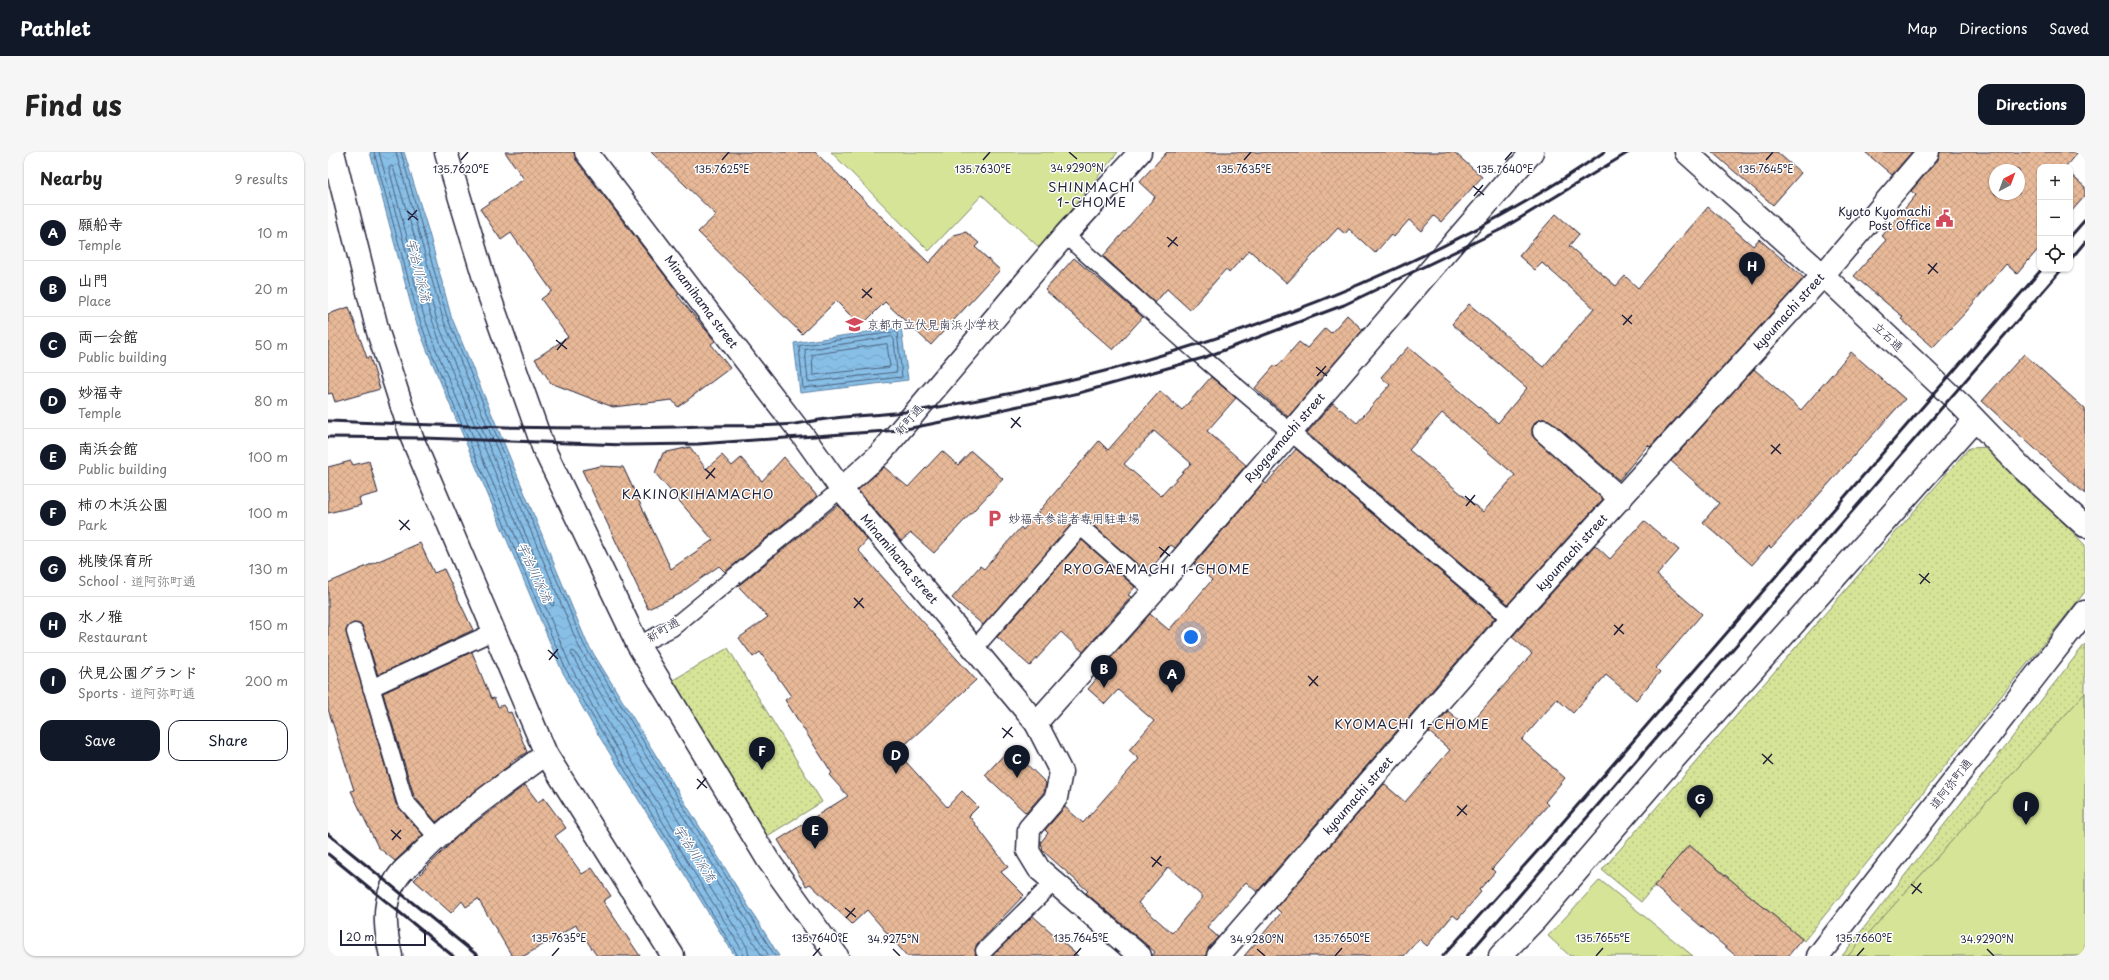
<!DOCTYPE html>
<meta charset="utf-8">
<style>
:root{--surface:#fff;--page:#f6f6f6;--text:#222;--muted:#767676;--line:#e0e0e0;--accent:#111827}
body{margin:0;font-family:"Playpen Sans","Klee One",sans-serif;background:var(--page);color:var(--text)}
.controls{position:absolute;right:12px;top:12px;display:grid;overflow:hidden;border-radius:8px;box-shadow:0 1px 3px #0004}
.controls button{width:36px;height:36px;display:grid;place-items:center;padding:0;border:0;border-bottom:1px solid var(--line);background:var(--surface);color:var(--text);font:20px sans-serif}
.compass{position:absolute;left:1661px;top:12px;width:36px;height:36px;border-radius:50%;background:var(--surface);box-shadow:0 1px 3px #0004;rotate:41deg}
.scale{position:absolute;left:12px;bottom:10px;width:86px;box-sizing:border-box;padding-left:4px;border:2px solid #22223b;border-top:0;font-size:11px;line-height:14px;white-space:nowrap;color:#22223b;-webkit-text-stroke:3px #fff;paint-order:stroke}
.you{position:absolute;left:863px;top:485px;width:14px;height:14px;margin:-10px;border:3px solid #fff;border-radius:50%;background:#1a73e8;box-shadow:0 0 0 6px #1a73e833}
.badge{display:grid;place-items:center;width:26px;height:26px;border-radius:50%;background:var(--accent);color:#fff;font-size:13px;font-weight:700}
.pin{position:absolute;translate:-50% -33px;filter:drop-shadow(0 1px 2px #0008)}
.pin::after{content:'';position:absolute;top:21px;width:14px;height:12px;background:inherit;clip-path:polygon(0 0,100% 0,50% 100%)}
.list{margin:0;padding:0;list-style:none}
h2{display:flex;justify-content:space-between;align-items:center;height:52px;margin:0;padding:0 16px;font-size:17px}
h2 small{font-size:13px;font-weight:400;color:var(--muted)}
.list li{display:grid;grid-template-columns:26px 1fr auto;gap:12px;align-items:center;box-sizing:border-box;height:56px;padding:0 16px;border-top:1px solid var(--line)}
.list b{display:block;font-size:15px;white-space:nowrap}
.list p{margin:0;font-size:13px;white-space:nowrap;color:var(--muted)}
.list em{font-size:13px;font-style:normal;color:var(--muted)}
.actions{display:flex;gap:8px;padding:12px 16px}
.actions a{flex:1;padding:9px 0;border:1px solid var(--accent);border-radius:12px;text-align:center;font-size:14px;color:var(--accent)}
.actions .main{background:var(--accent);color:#fff}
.icon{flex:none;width:22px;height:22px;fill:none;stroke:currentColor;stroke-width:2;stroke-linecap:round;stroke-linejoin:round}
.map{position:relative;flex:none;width:1757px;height:804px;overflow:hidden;border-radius:12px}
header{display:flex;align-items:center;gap:24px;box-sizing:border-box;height:56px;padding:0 20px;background:var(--accent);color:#fff}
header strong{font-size:19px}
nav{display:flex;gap:22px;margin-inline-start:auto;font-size:14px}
.intro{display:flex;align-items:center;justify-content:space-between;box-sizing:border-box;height:96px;padding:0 24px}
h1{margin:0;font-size:28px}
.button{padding:10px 18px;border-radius:12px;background:var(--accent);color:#fff;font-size:14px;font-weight:700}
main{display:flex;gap:24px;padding:0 24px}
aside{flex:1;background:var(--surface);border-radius:12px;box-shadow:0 1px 3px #0004}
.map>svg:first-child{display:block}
</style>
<header>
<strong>Pathlet</strong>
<nav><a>Map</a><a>Directions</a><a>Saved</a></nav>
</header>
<div class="intro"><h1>Find us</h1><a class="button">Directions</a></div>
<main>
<aside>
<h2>Nearby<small>9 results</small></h2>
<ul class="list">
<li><span class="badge">A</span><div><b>願船寺</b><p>Temple</p></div><em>10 m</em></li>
<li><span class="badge">B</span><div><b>山門</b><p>Place</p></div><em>20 m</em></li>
<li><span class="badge">C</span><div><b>両一会館</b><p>Public building</p></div><em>50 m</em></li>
<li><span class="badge">D</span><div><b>妙福寺</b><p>Temple</p></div><em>80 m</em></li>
<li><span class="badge">E</span><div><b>南浜会館</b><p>Public building</p></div><em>100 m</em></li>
<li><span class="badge">F</span><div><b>柿の木浜公園</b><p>Park</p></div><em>100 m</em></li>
<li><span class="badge">G</span><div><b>桃陵保育所</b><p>School · 道阿弥町通</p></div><em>130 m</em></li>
<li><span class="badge">H</span><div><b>水ノ雅</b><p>Restaurant</p></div><em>150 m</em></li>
<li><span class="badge">I</span><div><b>伏見公園グランド</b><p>Sports · 道阿弥町通</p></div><em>200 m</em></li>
</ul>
<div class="actions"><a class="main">Save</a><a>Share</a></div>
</aside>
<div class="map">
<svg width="1757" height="804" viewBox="0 0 1757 804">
<defs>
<pattern id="grass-dots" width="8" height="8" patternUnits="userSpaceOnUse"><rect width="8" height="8" fill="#d6e497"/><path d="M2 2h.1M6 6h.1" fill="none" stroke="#b7c383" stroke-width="1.8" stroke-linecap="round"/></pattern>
<pattern id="water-waves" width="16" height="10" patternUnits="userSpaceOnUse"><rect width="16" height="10" fill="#88bfe6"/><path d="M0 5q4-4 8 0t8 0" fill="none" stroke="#75a4c6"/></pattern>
<pattern id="building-cross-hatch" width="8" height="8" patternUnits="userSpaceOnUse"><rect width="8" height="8" fill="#e8b998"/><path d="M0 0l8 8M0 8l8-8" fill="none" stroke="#c79f84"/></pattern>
</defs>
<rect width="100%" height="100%" fill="#fff"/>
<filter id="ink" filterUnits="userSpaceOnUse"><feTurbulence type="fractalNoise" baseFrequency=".025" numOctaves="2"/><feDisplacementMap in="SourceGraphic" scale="8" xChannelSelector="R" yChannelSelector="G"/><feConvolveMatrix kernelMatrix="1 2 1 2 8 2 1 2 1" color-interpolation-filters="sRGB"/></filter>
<g filter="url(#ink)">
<g fill="url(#grass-dots)" stroke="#7c8369">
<path d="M1662,295L1757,393V440L1476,789L1361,693L1313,750L1274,718L1641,296Z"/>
<path d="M1757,492V804H1514Z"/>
<path d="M400,496L494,650L436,686L340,531Z"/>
</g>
<g fill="#d6e497" stroke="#7c8369">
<path d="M503,0H790L712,96L654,43L601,99Z"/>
<path d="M1757,541V804H1520Z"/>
<path d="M1272,728L1365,804H1242L1220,784Z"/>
</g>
<g fill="url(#water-waves)" stroke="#5f80a2">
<path d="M42,0H76L101,81L123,164L259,491L451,804H407L268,579L234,519L99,198L86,164Z"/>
<path d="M573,175L580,228L472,241L466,191Z"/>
</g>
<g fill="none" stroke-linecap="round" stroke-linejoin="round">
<g stroke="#4b617f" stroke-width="1">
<path d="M46,0L90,163L102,197L238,518L272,577L410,804"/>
<path d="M51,0L95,161L107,195L243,515L276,575L414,798L415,804"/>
<path d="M68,0L115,167L251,495L441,804"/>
<path d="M73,0L119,165L256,493L447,804"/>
<path d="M63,14L65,15L87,86L109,169L226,451L225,454L223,453L113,193C92,136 76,76 61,16Z"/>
<path d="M569,180L574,225L475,236L471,194Z"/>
<path d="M564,185L566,187L569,220L480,230L477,198Z"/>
<path d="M559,192L562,215L485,223L484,203Z"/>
<path d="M421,804L419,795L281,572L243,501L244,499L247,500L434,804"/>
</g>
</g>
<g fill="url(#building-cross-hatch)" stroke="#22223b" fill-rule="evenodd">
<path d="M177,0H246L248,8L351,142L349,143L387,189L383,192L402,216L350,255L344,248L285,255L223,231L207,207L240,185L213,147L224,139L183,81L173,88L152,57L196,27Z"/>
<path d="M323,0H487L601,111L626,83L638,80L651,91L647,95L672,118L603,193L557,150L533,174L508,149L474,182L370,80L388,63Z"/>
<path d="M839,0H1126L1154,25L1113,70L1106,64L1093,79L1081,68L1066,85L1063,83L1047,101L1021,77L1017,82L1010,76L959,131L921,98L901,121L898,117L862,158L839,137L827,151L775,104L827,45L811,30Z"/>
<path d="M1384,0H1449L1473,21L1445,53Z"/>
<path d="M1537,0H1584L1564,23Z"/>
<path d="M1612,0H1750L1737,15H1712V95L1689,122L1678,112L1638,160L1605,195L1573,167L1575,165L1526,124L1558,88L1554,84L1588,43L1583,39L1610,8ZM1667,18H1691V42H1667Z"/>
<path d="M1742,22L1757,35V44L1742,61Z"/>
<path d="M1380,55L1425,94L1431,87L1476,126L1322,295L1320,293L1291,328L1224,270L1218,267H1212L1207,270L1204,277V283L1208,288L1275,347L1180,452L979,281L1005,251L1029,271L1062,233L1053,225L1080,195L1170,271L1199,236L1124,172L1141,152L1215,215L1266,156L1214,111L1207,118L1191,104L1228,62L1251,82L1241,94L1288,134L1297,124L1310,136ZM1114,261L1187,323L1155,360L1081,298Z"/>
<path d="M746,106L815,165L785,198L717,138Z"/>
<path d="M21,155L39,206L42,205L52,237L7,250L4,241L0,242V162Z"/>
<path d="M1019,163L1035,178L960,265L927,236L947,213L949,215L971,190L979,196L997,176L1003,181Z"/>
<path d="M1523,200L1577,247L1443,396L1441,394L1424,413L1375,370L1391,351L1343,309L1426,217L1473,258Z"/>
<path d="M1696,202L1757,257V342L1654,249Z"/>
<path d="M883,225L908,246L879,279L918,313L847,396L843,393L819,421L759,368L750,366L655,473L624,446L652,414L656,417L693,375L695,378L771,289L780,298L832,239L854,258ZM826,279L863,311L833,344L796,312Z"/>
<path d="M362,295L378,317L394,303L404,314L413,306L434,329L456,305L489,344L397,420L391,414L354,440V441L320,457L254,318L272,314L295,315L343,417L385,388L327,321L335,301Z"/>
<path d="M968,297L1167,466L929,740L918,730L879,775L890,785L880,796L878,804H824L827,800L758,741L760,739L715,699L713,690L720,681L717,678L737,655L755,671L811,607L801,598L826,569L790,538L777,552L760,537L776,518L773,517L822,462L841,478L884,428L866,412L936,330L938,332ZM840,715L875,745L844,781L810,751Z"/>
<path d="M614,299L630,313L643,299L675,327L606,401L583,381L573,389L530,338L556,315L580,335Z"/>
<path d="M23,309L25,313L41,309L50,341L31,346L33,353L0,361V315Z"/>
<path d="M510,353L539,388L530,398L648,528L569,600L619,655L634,639L650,655L641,664L680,715L673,720L696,743L649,792L647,797L648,804H579L539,758L524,772L482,732L478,734L450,688L520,644L501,623L504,621L457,548L463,544L432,500L425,505L411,486L440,465L410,434Z"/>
<path d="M1316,369L1351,398L1329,423L1374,462L1328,516L1332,520L1308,548L1278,523L1245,561L1229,547L1194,588L1237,626L1217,650L1220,653L1164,717L1167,720L1151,738L1153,740L1130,767L1125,763L1099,794L1091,787L1076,804H916L953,761L948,756L1056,632L1077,650L1122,598L1101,580L1120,559L1139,575L1204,502L1184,485L1267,393L1282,407Z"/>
<path d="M754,388L807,435L800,443L803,445L755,500L733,480L702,514L669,485Z"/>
<path d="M92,391L106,421L116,417L145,478L50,523L34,473L25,471L18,478L68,652L95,683L67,709L50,695L23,639L26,638L0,557V431Z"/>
<path d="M144,500L163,547L166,546L170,555L175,553L180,561L183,560L199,600L182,611L183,612L108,670L86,644L55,541Z"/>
<path d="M682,596L718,631L716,640L698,661L657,623Z"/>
<path d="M197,633L210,650L216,646L238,676L227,684L254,722L264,716L283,744L275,749L312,804H269L248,773L196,804H184L150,747L138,755L134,749L123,761L86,728L131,683Z"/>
<path d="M1361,693L1474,787L1460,804H1408L1326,734Z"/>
<path d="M705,764L750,804H664Z"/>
</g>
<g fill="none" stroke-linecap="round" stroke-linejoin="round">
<defs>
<g id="lane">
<path d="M737,83L875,206L1183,467"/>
<path d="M27,480L77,649L109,685"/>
<path d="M310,493L344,476L513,337"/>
<path d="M646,497L753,375L826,439"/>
<path d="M43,536L167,479"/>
<path d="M656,799L726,730"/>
</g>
<g id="street">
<path d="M5,0L50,180L84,286L218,602L345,804"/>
<path d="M118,0L161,143L215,295L310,493L440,708L509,804"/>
<path d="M258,0L476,285L513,337L708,571L733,620L728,646L701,677L700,699L711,717L812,804"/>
<path d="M1358,0L1495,123L1633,253L1696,318L1757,374"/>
<path d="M1216,279L1293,347"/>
<path d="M513,337L552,302L737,83L812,0"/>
<path d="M708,571L826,439L1204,0"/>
<path d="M63,804C58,782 54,757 64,735C73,716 82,714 94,701C131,663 176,633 218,602"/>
<path d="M890,804L1183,467L1495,123L1600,0"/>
<path d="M1172,804L1207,768L1338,616L1647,268"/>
<path d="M1490,804L1757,460"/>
</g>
</defs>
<use href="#lane" stroke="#22223b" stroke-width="19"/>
<use href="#street" stroke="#22223b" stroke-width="25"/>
<use href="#lane" stroke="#fff" stroke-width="16"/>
<use href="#street" stroke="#fff" stroke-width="22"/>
<g stroke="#22223b" stroke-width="3">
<path d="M1742,85L1757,68"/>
<path d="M1742,108L1757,90"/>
<path d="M0,269C125,274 249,279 374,274C405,273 437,275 467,272C481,270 494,267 507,266C536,263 565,262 594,258C826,220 1081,134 1276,0"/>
<path d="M0,285L96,286L297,293L370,292L573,278L668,259L751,241L875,206L1016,153L1174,77L1301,0"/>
<path d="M0,682L150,804"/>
<path d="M0,702L125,804"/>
<path d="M1115,804L1222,685L1714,117"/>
<path d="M1139,804L1734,117"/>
</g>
</g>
</g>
<path fill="none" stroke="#22223b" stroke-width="1.5" d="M741,0L749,7M133,8L140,0M394,8L401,0M655,8L662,0M916,8L923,0M1177,8L1184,0M1438,8L1445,0M1145,34L1156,43M1146,44L1155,33M79,59L90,68M80,68L89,58M839,85L850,94M840,95L849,85M1600,112L1610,121M1600,122L1609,111M534,137L544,146M534,146L544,136M1294,163L1304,172M1295,173L1304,163M228,188L239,197M229,198L238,187M988,215L999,224M989,224L998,214M683,266L693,275M683,276L692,265M1443,293L1453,302M1443,302L1452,292M377,317L387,326M378,327L387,316M1137,344L1147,353M1138,354L1147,343M71,368L82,378M72,378L81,368M831,395L842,404M832,405L841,394M1591,422L1602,431M1592,432L1601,421M526,446L536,456M526,456L535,446M1286,473L1296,482M1286,483L1295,472M220,498L230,507M221,508L230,497M980,524L990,534M981,534L990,524M674,576L685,585M675,586L684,575M1434,602L1445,612M1435,612L1444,602M369,627L379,636M369,637L378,626M1129,654L1139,663M1129,664L1139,653M63,678L73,687M64,688L73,678M823,705L834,714M824,715L833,704M1583,732L1594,741M1584,742L1593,731M517,756L528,765M518,766L527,756M565,797L572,804M929,797L937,804M1659,797L1666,804M224,804L231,796M485,804L492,796M746,804L753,796M1007,804L1014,796M1268,804L1275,796M1529,804L1536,796"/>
<defs>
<symbol id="civic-bare" viewBox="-9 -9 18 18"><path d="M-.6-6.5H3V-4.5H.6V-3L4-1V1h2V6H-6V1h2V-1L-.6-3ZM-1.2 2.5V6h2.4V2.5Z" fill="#d1495b" stroke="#fff" stroke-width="2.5" paint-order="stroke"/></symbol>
<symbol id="school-bare" viewBox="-9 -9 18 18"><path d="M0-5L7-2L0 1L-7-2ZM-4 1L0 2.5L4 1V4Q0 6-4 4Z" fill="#d1495b" stroke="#fff" stroke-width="2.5" paint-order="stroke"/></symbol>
<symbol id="parking-bare" viewBox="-9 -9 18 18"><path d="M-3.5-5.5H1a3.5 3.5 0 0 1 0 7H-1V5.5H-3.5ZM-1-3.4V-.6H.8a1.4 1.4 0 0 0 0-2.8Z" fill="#d1495b" stroke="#fff" stroke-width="2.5" paint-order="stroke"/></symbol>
</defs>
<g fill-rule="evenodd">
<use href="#civic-bare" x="1604" y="54" width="25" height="25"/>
<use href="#school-bare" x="514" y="160" width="25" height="25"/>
<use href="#parking-bare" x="654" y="354" width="25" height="25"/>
</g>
<g text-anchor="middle" stroke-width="3" stroke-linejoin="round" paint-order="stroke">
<g font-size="12" fill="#22223b" stroke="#fff" text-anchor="start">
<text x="1603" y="64" text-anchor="end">Kyoto Kyomachi<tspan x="1603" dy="14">Post Office</tspan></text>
<text x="539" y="177">京都市立伏見南浜小学校</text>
<text x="680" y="371">妙福寺参詣者専用駐車場</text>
</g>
<g font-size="12" fill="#22223b" stroke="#fff">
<text transform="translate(373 150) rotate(53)" y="4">Minamihama street</text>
<text transform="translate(1461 160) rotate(-48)" y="4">kyoumachi street</text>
<text transform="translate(1560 185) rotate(44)" y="4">立石通</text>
<text transform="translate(581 268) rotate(-49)" y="4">新町通</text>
<text transform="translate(957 286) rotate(-49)" y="4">Ryogaemachi street</text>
<text transform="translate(1244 401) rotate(-48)" y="4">kyoumachi street</text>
<text transform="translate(571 407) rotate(50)" y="4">Minamihama street</text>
<text transform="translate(335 478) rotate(-31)" y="4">新町通</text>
<text transform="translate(1623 632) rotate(-52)" y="4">道阿弥町通</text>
<text transform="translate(1030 644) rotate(-49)" y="4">kyoumachi street</text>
</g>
<g font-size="13" letter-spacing="1" fill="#22223b" stroke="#fff">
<text x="764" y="40">SHINMACHI<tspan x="764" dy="15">1-CHOME</tspan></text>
<text x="370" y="347">KAKINOKIHAMACHO</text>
<text x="829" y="422">RYOGAEMACHI 1-CHOME</text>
<text x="1084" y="577">KYOMACHI 1-CHOME</text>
</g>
<g font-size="13" font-style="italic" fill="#465977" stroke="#fff">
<text transform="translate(91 118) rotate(76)" y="5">宇治川派流</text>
<text transform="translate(207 420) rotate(65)" y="5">宇治川派流</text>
<text transform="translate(367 701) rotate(57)" y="5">宇治川派流</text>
</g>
</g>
<g font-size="10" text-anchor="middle" fill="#22223b" stroke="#fff" stroke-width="3" stroke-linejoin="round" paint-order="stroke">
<text x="749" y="20">34.9290°N</text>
<text x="133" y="21">135.7620°E</text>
<text x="394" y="21">135.7625°E</text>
<text x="655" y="21">135.7630°E</text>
<text x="916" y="21">135.7635°E</text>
<text x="1438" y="21">135.7645°E</text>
<text x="1177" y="21">135.7640°E</text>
<text x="231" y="790">135.7635°E</text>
<text x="492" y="790">135.7640°E</text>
<text x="753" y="790">135.7645°E</text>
<text x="1014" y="790">135.7650°E</text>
<text x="1275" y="790">135.7655°E</text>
<text x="1536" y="790">135.7660°E</text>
<text x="565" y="791">34.9275°N</text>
<text x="929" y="791">34.9280°N</text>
<text x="1659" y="791">34.9290°N</text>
</g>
</svg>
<div class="controls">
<button>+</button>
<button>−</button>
<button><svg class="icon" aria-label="locate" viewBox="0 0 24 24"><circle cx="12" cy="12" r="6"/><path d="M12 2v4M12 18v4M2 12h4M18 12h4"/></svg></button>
</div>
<svg class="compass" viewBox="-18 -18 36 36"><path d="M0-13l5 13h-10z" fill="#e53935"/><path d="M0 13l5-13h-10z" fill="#767676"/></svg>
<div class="scale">20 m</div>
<div class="you"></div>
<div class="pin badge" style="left:844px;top:541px">A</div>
<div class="pin badge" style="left:776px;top:536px">B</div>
<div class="pin badge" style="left:689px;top:626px">C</div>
<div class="pin badge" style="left:568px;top:622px">D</div>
<div class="pin badge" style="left:487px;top:697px">E</div>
<div class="pin badge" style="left:434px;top:618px">F</div>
<div class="pin badge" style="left:1372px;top:666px">G</div>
<div class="pin badge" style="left:1424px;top:133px">H</div>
<div class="pin badge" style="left:1698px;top:673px">I</div>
</div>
</main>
